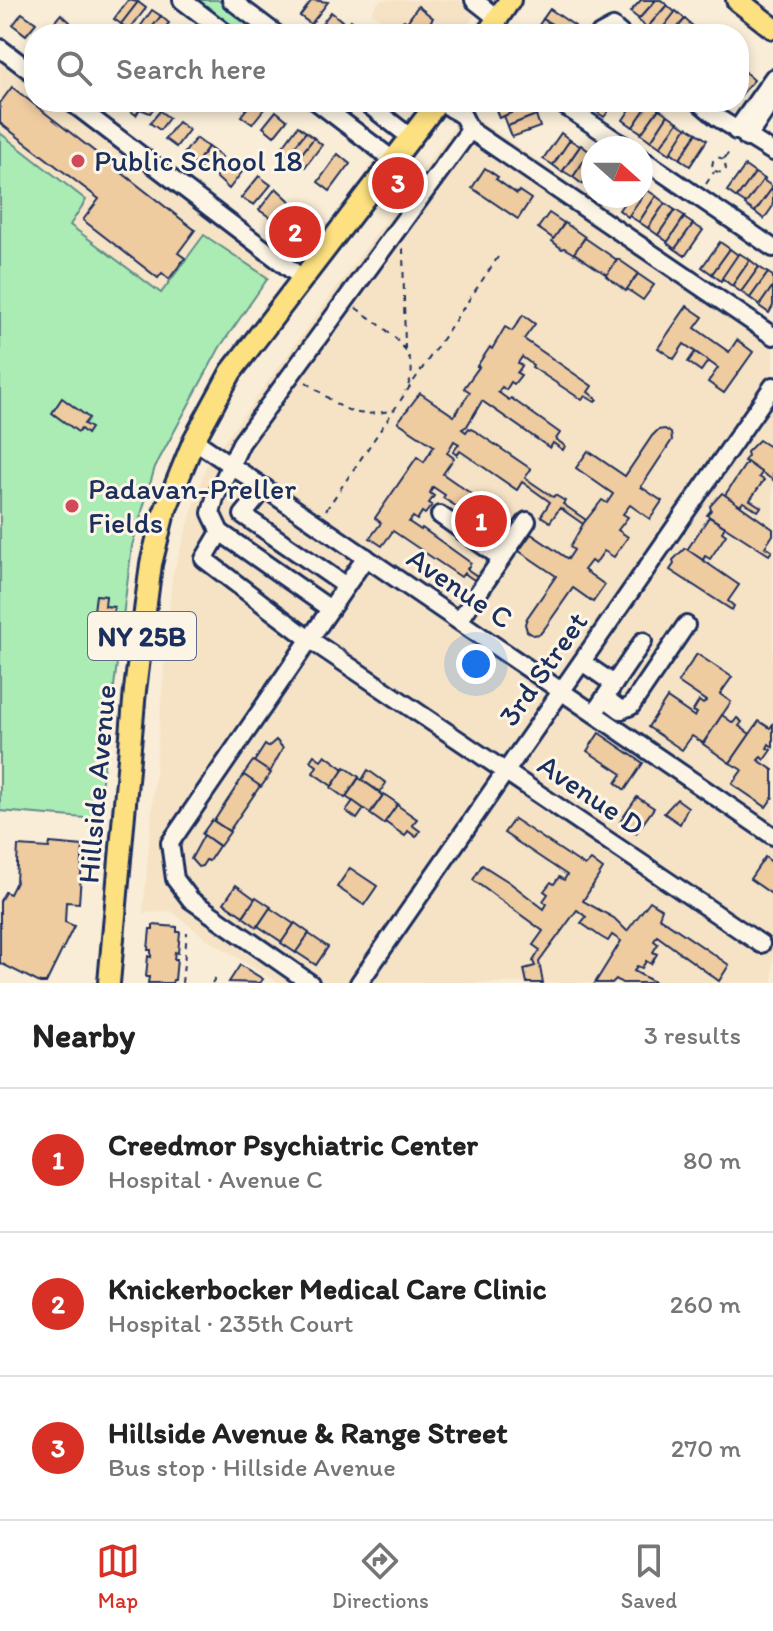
<!DOCTYPE html>
<meta charset="utf-8">
<style>
:root{--surface:#fff;--page:#f2f2f2;--text:#222;--muted:#767676;--line:#e0e0e0;--accent:#d93025}
body{margin:0;font-family:Itim,sans-serif;background:var(--page);color:var(--text)}
.compass{position:absolute;left:581px;top:136px;width:72px;height:72px;border-radius:50%;background:var(--surface);box-shadow:0 4px 12px #0003;rotate:111deg}
.you{position:absolute;left:476px;top:664px;width:28px;height:28px;margin:-20px;border:6px solid #fff;border-radius:50%;background:#1a73e8;box-shadow:0 0 0 12px #1a73e833}
.badge{display:grid;place-items:center;width:52px;height:52px;border-radius:50%;background:var(--accent);color:#fff;font-size:26px;font-weight:700}
.pin{position:absolute;translate:-50% -50%;border:4px solid #fff;box-shadow:0 2px 8px #0006}
.list{margin:0;padding:0;list-style:none}
h2{display:flex;justify-content:space-between;align-items:center;height:104px;margin:0;padding:0 32px;font-size:34px}
h2 small{font-size:26px;font-weight:400;color:var(--muted)}
.list li{display:grid;grid-template-columns:52px 1fr auto;gap:24px;align-items:center;box-sizing:border-box;height:144px;padding:0 32px;border-top:2px solid var(--line)}
.list b{display:block;font-size:30px;white-space:nowrap}
.list p{margin:0;font-size:26px;white-space:nowrap;color:var(--muted)}
.list em{font-size:26px;font-style:normal;color:var(--muted)}
.icon{flex:none;width:44px;height:44px;fill:none;stroke:currentColor;stroke-width:2;stroke-linecap:round;stroke-linejoin:round}
.map{position:relative;flex:none;width:773px;height:983px;overflow:hidden}
.search{position:absolute;background:var(--surface);box-shadow:0 4px 12px #0003;left:24px;right:24px;top:24px;height:88px;display:flex;align-items:center;gap:20px;box-sizing:border-box;padding:0 28px;border-radius:32px;color:var(--muted);font-size:30px}
.sheet{height:536px;background:var(--surface)}
nav{display:flex;justify-content:space-around;align-items:center;box-sizing:border-box;height:112px;border-top:2px solid var(--line);background:var(--surface);font-size:22px;color:var(--muted)}
nav a{display:grid;justify-items:center;gap:4px}
nav .on{color:var(--accent)}
.map>svg:first-child{display:block}
</style>
<div class="map">
<svg width="773" height="983" viewBox="0 0 773 983">
<rect width="100%" height="100%" fill="#f9edd7"/>
<filter id="ink" filterUnits="userSpaceOnUse"><feTurbulence type="fractalNoise" baseFrequency=".0125" numOctaves="2"/><feDisplacementMap in="SourceGraphic" scale="16" xChannelSelector="R" yChannelSelector="G"/><feConvolveMatrix kernelMatrix="1 2 1 2 8 2 1 2 1" color-interpolation-filters="sRGB"/></filter>
<g filter="url(#ink)">
<g fill="#f6e3c6">
<path d="M380,0H459L476,13L462,34H400L371,12Z"/>
<path d="M0,62L34,87V102H54L276,266L268,278L204,236L162,293L69,225L86,200L0,133Z"/>
<path d="M466,111L773,323V983H278L204,937L171,911L143,913L172,576L206,466Z"/>
</g>
<g fill="#abecb5" stroke="#638e8a" stroke-width="2">
<path d="M194,0H218L263,34H239Z"/>
<path d="M0,133L86,200L70,225L161,293L204,235L268,278L220,347L155,467L132,546L97,819L0,811Z"/>
</g>
<g fill="#efcba0" stroke="#1b2f5e" stroke-width="2">
<path d="M128,0L138,2L121,24L114,19Z"/>
<path d="M312,0L328,2L311,24L300,16Z"/>
<path d="M641,0H656L639,19L630,12Z"/>
<path d="M656,0H661L667,5L647,28L638,20Z"/>
<path d="M138,2L146,8L129,30L121,24Z"/>
<path d="M667,5L676,13L658,34H653L647,28Z"/>
<path d="M418,6L433,18L426,28L429,30L425,34H402L396,26L404,20L407,22Z"/>
<path d="M550,9L575,26L570,34L543,19Z"/>
<path d="M152,10L161,16L147,34H135Z"/>
<path d="M676,11L685,19L672,34H658Z"/>
<path d="M331,12L342,21L331,34H324L318,29Z"/>
<path d="M22,13L36,23L26,35L13,25Z"/>
<path d="M61,14L70,22L64,34H44Z"/>
<path d="M161,16L169,23L160,34H147Z"/>
<path d="M543,19L566,34H546L537,28Z"/>
<path d="M685,19L694,27L688,34H672Z"/>
<path d="M351,20L363,29L359,34H340Z"/>
<path d="M745,72L754,80L739,97V78Z"/>
<path d="M12,87L195,230L178,253L185,258L169,279L162,273L158,278L83,220L99,199L0,123V103Z"/>
<path d="M119,102H154L157,104L150,113L140,109L136,115Z"/>
<path d="M252,102L268,104L252,124L241,116Z"/>
<path d="M507,102H525L527,107L499,118L495,107Z"/>
<path d="M582,102H605L612,107L604,117Z"/>
<path d="M635,102H650L633,127L623,120Z"/>
<path d="M650,102L659,108L642,133L633,127Z"/>
<path d="M532,104L536,115L508,126L504,116Z"/>
<path d="M659,109L668,115L651,141L641,134Z"/>
<path d="M160,111L169,118L160,130L150,123Z"/>
<path d="M276,111L287,120L274,136L263,127Z"/>
<path d="M536,115L540,127L512,137L508,126Z"/>
<path d="M668,115L678,122L660,147L651,141Z"/>
<path d="M178,122L189,130L176,147L165,139Z"/>
<path d="M678,122L687,128L670,154L660,147Z"/>
<path d="M298,126L306,132L288,155L281,149Z"/>
<path d="M687,127L697,133L680,159L671,152Z"/>
<path d="M306,132L314,138L296,161L288,155Z"/>
<path d="M561,133L570,140L553,165L543,159Z"/>
<path d="M697,133L707,140L690,166L680,159Z"/>
<path d="M196,138L208,147L196,164L183,155Z"/>
<path d="M314,138L322,145L305,167L296,161Z"/>
<path d="M570,140L580,146L562,172L553,165Z"/>
<path d="M581,145L590,152L573,177L563,171Z"/>
<path d="M208,147L222,157L208,174L196,164Z"/>
<path d="M590,152L593,153V168L582,184L573,177Z"/>
<path d="M338,154L350,164L330,191L318,182Z"/>
<path d="M231,158L245,168L229,189L216,177Z"/>
<path d="M745,166L755,173L737,198L727,191Z"/>
<path d="M485,168L498,177L496,179L517,194L519,191L531,199L518,219L472,188Z"/>
<path d="M755,173L765,179L746,204L737,198Z"/>
<path d="M259,176L271,185L254,205L241,198Z"/>
<path d="M763,180L773,187L755,212L745,205Z"/>
<path d="M773,187V206L764,219L755,212Z"/>
<path d="M276,188L291,202L277,222L259,210Z"/>
<path d="M641,188L646,191L628,217L619,210L629,196H641Z"/>
<path d="M647,190L656,196L639,222L629,216Z"/>
<path d="M656,196L665,203L648,228L639,222Z"/>
<path d="M665,203L675,210L658,235L648,228Z"/>
<path d="M675,210L685,216L668,242L658,235Z"/>
<path d="M293,213L306,223L292,243L282,235L291,223L288,220Z"/>
<path d="M549,213L564,223L554,239L538,228Z"/>
<path d="M684,218L693,224L675,249L667,243Z"/>
<path d="M565,223L585,237L574,254L564,248L562,249L552,241Z"/>
<path d="M693,224L703,230L685,256L675,249Z"/>
<path d="M585,238L617,260L607,275L574,253Z"/>
<path d="M720,242L730,249L712,274L702,267Z"/>
<path d="M730,249L738,255L721,281L712,274Z"/>
<path d="M739,253L750,260L732,286L722,278Z"/>
<path d="M618,259L638,273L626,291L606,276Z"/>
<path d="M750,260L759,267L741,292L732,286Z"/>
<path d="M759,267L768,273L750,298L741,292Z"/>
<path d="M768,273L773,276V286L760,305L750,298Z"/>
<path d="M638,274L654,285L643,300L627,289Z"/>
<path d="M773,286V306L769,313L759,306Z"/>
<path d="M687,306L703,317L695,328L729,352L737,340L753,352L724,393L708,382L718,368L684,344L674,359L658,348Z"/>
<path d="M523,315L535,324L524,339L592,386L588,392L597,399L595,402L585,396L582,400L532,367L533,365L522,357L518,363L522,366L517,373L521,375L514,384L511,382L506,390L502,387L498,392L509,400L511,398L560,433L556,439L565,446L563,450L553,443L550,448L482,401L467,426L462,429L466,432L469,428L475,431L531,469L525,478L553,497L555,495L565,501L563,504L586,520L583,524L560,508L550,522L541,516L550,502L522,482L517,490L460,451L457,455L453,452L459,444L454,441L447,453L454,458L443,474L503,516L500,521L509,528L506,533L496,526L494,530L443,498L445,495L433,487L430,493L434,496L429,503L432,505L425,514L422,512L417,520L413,517L409,522L421,530L422,528L471,563L467,569L477,576L474,580L464,573L461,577L393,531L382,546L370,538L381,523L375,518L417,457L424,462L434,446L398,422L420,393L454,416L470,392L464,388L479,367L477,366L490,347L492,349L505,327L512,331Z"/>
<path d="M695,352L708,361L701,371L688,362Z"/>
<path d="M62,398L89,418L84,424L91,428L87,434L81,429L78,432L52,413Z"/>
<path d="M665,429L671,433L672,440L641,487L662,501L650,519L630,505L623,514L628,517L618,530L628,537L614,557L604,551L595,564L591,561L584,570L605,585L593,602L573,588L545,628L540,634L533,635L527,631L525,624L527,618L556,576L519,551L531,534L568,559L574,550L570,547L583,524L602,500L607,503L613,494L576,468L588,451L625,476L652,436L658,430Z"/>
<path d="M759,440L773,449V480L744,461L748,456L747,452Z"/>
<path d="M747,462L762,473L759,477L764,480L750,500L761,507L758,511L743,502L740,506L725,495Z"/>
<path d="M722,493L773,529V535L765,547L772,551L769,555L707,515L711,510L710,506Z"/>
<path d="M709,517L725,527L722,532L726,535L710,559L705,556L703,560L687,550Z"/>
<path d="M685,548L739,585L728,601L734,606L732,610L670,570L674,564L673,560Z"/>
<path d="M96,595L106,596L105,606L114,607L111,628L102,627L101,642L90,641Z"/>
<path d="M697,654L732,677L720,694L731,702L703,743L692,736L682,750L648,727L667,698L695,717L697,713L693,711L699,701L703,704L706,701L678,682Z"/>
<path d="M722,715L733,723L737,718L742,722L739,726L750,734L730,763L703,744Z"/>
<path d="M759,721L770,728L773,724V747L769,744L767,748L771,750L764,760L761,757L758,760L773,770V797L766,807L732,784L742,770L730,763Z"/>
<path d="M599,733L643,763L625,790L616,783L622,774L587,751Z"/>
<path d="M276,740L283,748L270,772L254,762L265,745L268,747Z"/>
<path d="M314,755L321,760L325,755L344,769L332,786L313,773L317,766L310,761Z"/>
<path d="M253,761L271,773L261,787L243,775Z"/>
<path d="M345,767L359,777L345,798L331,788Z"/>
<path d="M368,770L386,783L380,792L362,780Z"/>
<path d="M244,775L260,786L229,831L214,821Z"/>
<path d="M359,778L383,795L370,813L346,797Z"/>
<path d="M384,794L398,804L384,824L370,814Z"/>
<path d="M637,797L654,808L636,833L620,822Z"/>
<path d="M677,799L688,807L680,824L664,813Z"/>
<path d="M353,801L364,809L357,819L346,811Z"/>
<path d="M397,805L417,819L412,825L420,831L416,837L408,831L405,836L385,822Z"/>
<path d="M514,819L585,866L591,860L603,869L583,901L614,918L627,931L650,901L662,909L659,917L729,965L719,981L657,936L654,941L658,944L653,952L657,954L651,964L646,961L642,968L637,966L634,971L656,983H622L616,979L612,983H595L621,941L612,935L608,941L601,937L581,923L586,917L577,910L539,962L543,983H527L524,969L535,966L533,961L540,950L533,945L543,931L473,880L482,865L509,882L544,909L547,904L543,901L548,894L544,891L551,882L554,884L559,877L564,880L567,875L504,833Z"/>
<path d="M212,820L230,832L220,846L202,834Z"/>
<path d="M204,835L219,846L209,861L206,860L202,866L198,867L191,859Z"/>
<path d="M50,843L83,846L79,903L66,902L65,922L74,926L46,983H40L0,963V901L5,892L10,894L16,882L18,846L49,848Z"/>
<path d="M765,857L773,863V895L750,879Z"/>
<path d="M350,868L377,886L364,905L337,887Z"/>
<path d="M236,885L255,899L243,916L224,903Z"/>
<path d="M256,897L271,907L257,927L243,917Z"/>
<path d="M270,908L294,924L282,942L258,926Z"/>
<path d="M295,923L309,933L296,953L281,943Z"/>
<path d="M153,925L177,927V932H180L178,953L175,952L174,959H177L175,980H173L172,983H148L149,977H146L148,956L151,957V950H148L150,929H153Z"/>
<path d="M309,934L328,947L316,965L296,952Z"/>
<path d="M240,965L263,979L260,983L229,982Z"/>
</g>
<g fill="none" stroke-linecap="round" stroke-linejoin="round">
<defs>
<g id="minor">
<path d="M182,0L227,34"/>
<path d="M231,0L276,34"/>
<path d="M474,0L498,19"/>
<path d="M600,34L613,27L621,34"/>
<path d="M0,48L34,74"/>
<path d="M71,102L302,278"/>
<path d="M317,102L393,160"/>
<path d="M365,102L410,137"/>
<path d="M442,102L463,116L470,130L773,336"/>
<path d="M559,102L627,148"/>
<path d="M699,102L718,118L773,152"/>
<path d="M736,131L773,78"/>
<path d="M747,138L773,99"/>
<path d="M641,158L773,248"/>
<path d="M194,440L773,836"/>
<path d="M265,488L243,515L346,586"/>
<path d="M440,515L501,558"/>
<path d="M220,532L204,559L309,639L761,944"/>
<path d="M330,609L220,532L211,513L215,498L241,443L470,130"/>
<path d="M459,621L527,521"/>
<path d="M582,662L614,684"/>
<path d="M605,698L621,710L631,706L686,625"/>
<path d="M599,706L643,641"/>
<path d="M310,983L191,900L175,879L170,843L366,557"/>
<path d="M359,983L773,386"/>
</g>
<g id="major">
<path d="M737,0L773,28"/>
<path d="M487,34L510,0"/>
<path d="M109,983L135,690L151,564L163,516L194,440L231,372L438,102"/>
</g>
</defs>
<use href="#minor" stroke="#1b2f5e" stroke-width="22"/>
<use href="#major" stroke="#1b2f5e" stroke-width="26"/>
<g stroke="#1b2f5e" stroke-width="2" stroke-dasharray="6 6" stroke-linecap="butt">
<path d="M724,159L717,157L713,161L712,167L715,171L722,173L726,169L724,159L730,151"/>
<path d="M706,184L714,172"/>
<path d="M403,248L405,349"/>
<path d="M356,308C382,327 429,353 405,391"/>
<path d="M306,382C341,406 349,421 393,410"/>
<path d="M326,510L498,257"/>
<path d="M182,983L187,933"/>
<path d="M212,983L216,977"/>
</g>
<use href="#minor" stroke="#fcf5e5" stroke-width="16"/>
<use href="#major" stroke="#fde080" stroke-width="20"/>
</g>
</g>
<g fill="#d1495b" stroke="#fcf5e5" stroke-width="3">
<circle cx="78" cy="161" r="8"/>
<circle cx="72" cy="506" r="8"/>
</g>
<g text-anchor="middle" stroke-width="6" stroke-linejoin="round" paint-order="stroke">
<rect fill="#fcf5e5" stroke="#5e6a86" stroke-width="2" x="88" y="612" width="108" height="48" rx="6"/>
<g font-size="28" font-weight="bold" fill="#1b2f5e">
<text x="142" y="646">NY 25B</text>
</g>
<g font-size="30" fill="#1b2f5e" stroke="#fcf5e5" text-anchor="start">
<text x="94" y="171">Public School 18</text>
<text x="88" y="499">Padavan-Preller<tspan x="88" dy="34">Fields</tspan></text>
</g>
<g font-size="30" fill="#1b2f5e" stroke="#fcf5e5">
<text transform="translate(460 588) rotate(34)" y="10">Avenue C</text>
<text transform="translate(543 669) rotate(-55)" y="10">3rd Street</text>
<text transform="translate(97 784) rotate(-85)" y="10">Hillside Avenue</text>
<text transform="translate(591 795) rotate(34)" y="10">Avenue D</text>
</g>
</g>
</svg>
<svg class="compass" viewBox="-18 -18 36 36"><path d="M0-13l5 13h-10z" fill="#e53935"/><path d="M0 13l5-13h-10z" fill="#767676"/></svg>
<div class="you"></div>
<div class="pin badge" style="left:481px;top:521px">1</div>
<div class="pin badge" style="left:295px;top:232px">2</div>
<div class="pin badge" style="left:398px;top:183px">3</div>
<div class="search"><svg class="icon" aria-label="search" viewBox="0 0 24 24"><circle cx="10" cy="10" r="6"/><path d="M15 15l6 6"/></svg>Search here</div>
</div>
<section class="sheet">
<h2>Nearby<small>3 results</small></h2>
<ul class="list">
<li><span class="badge">1</span><div><b>Creedmor Psychiatric Center</b><p>Hospital · Avenue C</p></div><em>80 m</em></li>
<li><span class="badge">2</span><div><b>Knickerbocker Medical Care Clinic</b><p>Hospital · 235th Court</p></div><em>260 m</em></li>
<li><span class="badge">3</span><div><b>Hillside Avenue &amp; Range Street</b><p>Bus stop · Hillside Avenue</p></div><em>270 m</em></li>
</ul>
</section>
<nav>
<a class="on"><svg class="icon" aria-label="map" viewBox="0 0 24 24"><path d="M3 6l6-2 6 2 6-2v14l-6 2-6-2-6 2zM9 4v14M15 6v14"/></svg>Map</a>
<a><svg class="icon" aria-label="directions" viewBox="0 0 24 24"><path d="M12 3l9 9-9 9-9-9zM9 14v-3h6M13 9l2 2-2 2"/></svg>Directions</a>
<a><svg class="icon" aria-label="saved" viewBox="0 0 24 24"><path d="M7 4h10v16l-5-4-5 4z"/></svg>Saved</a>
</nav>
